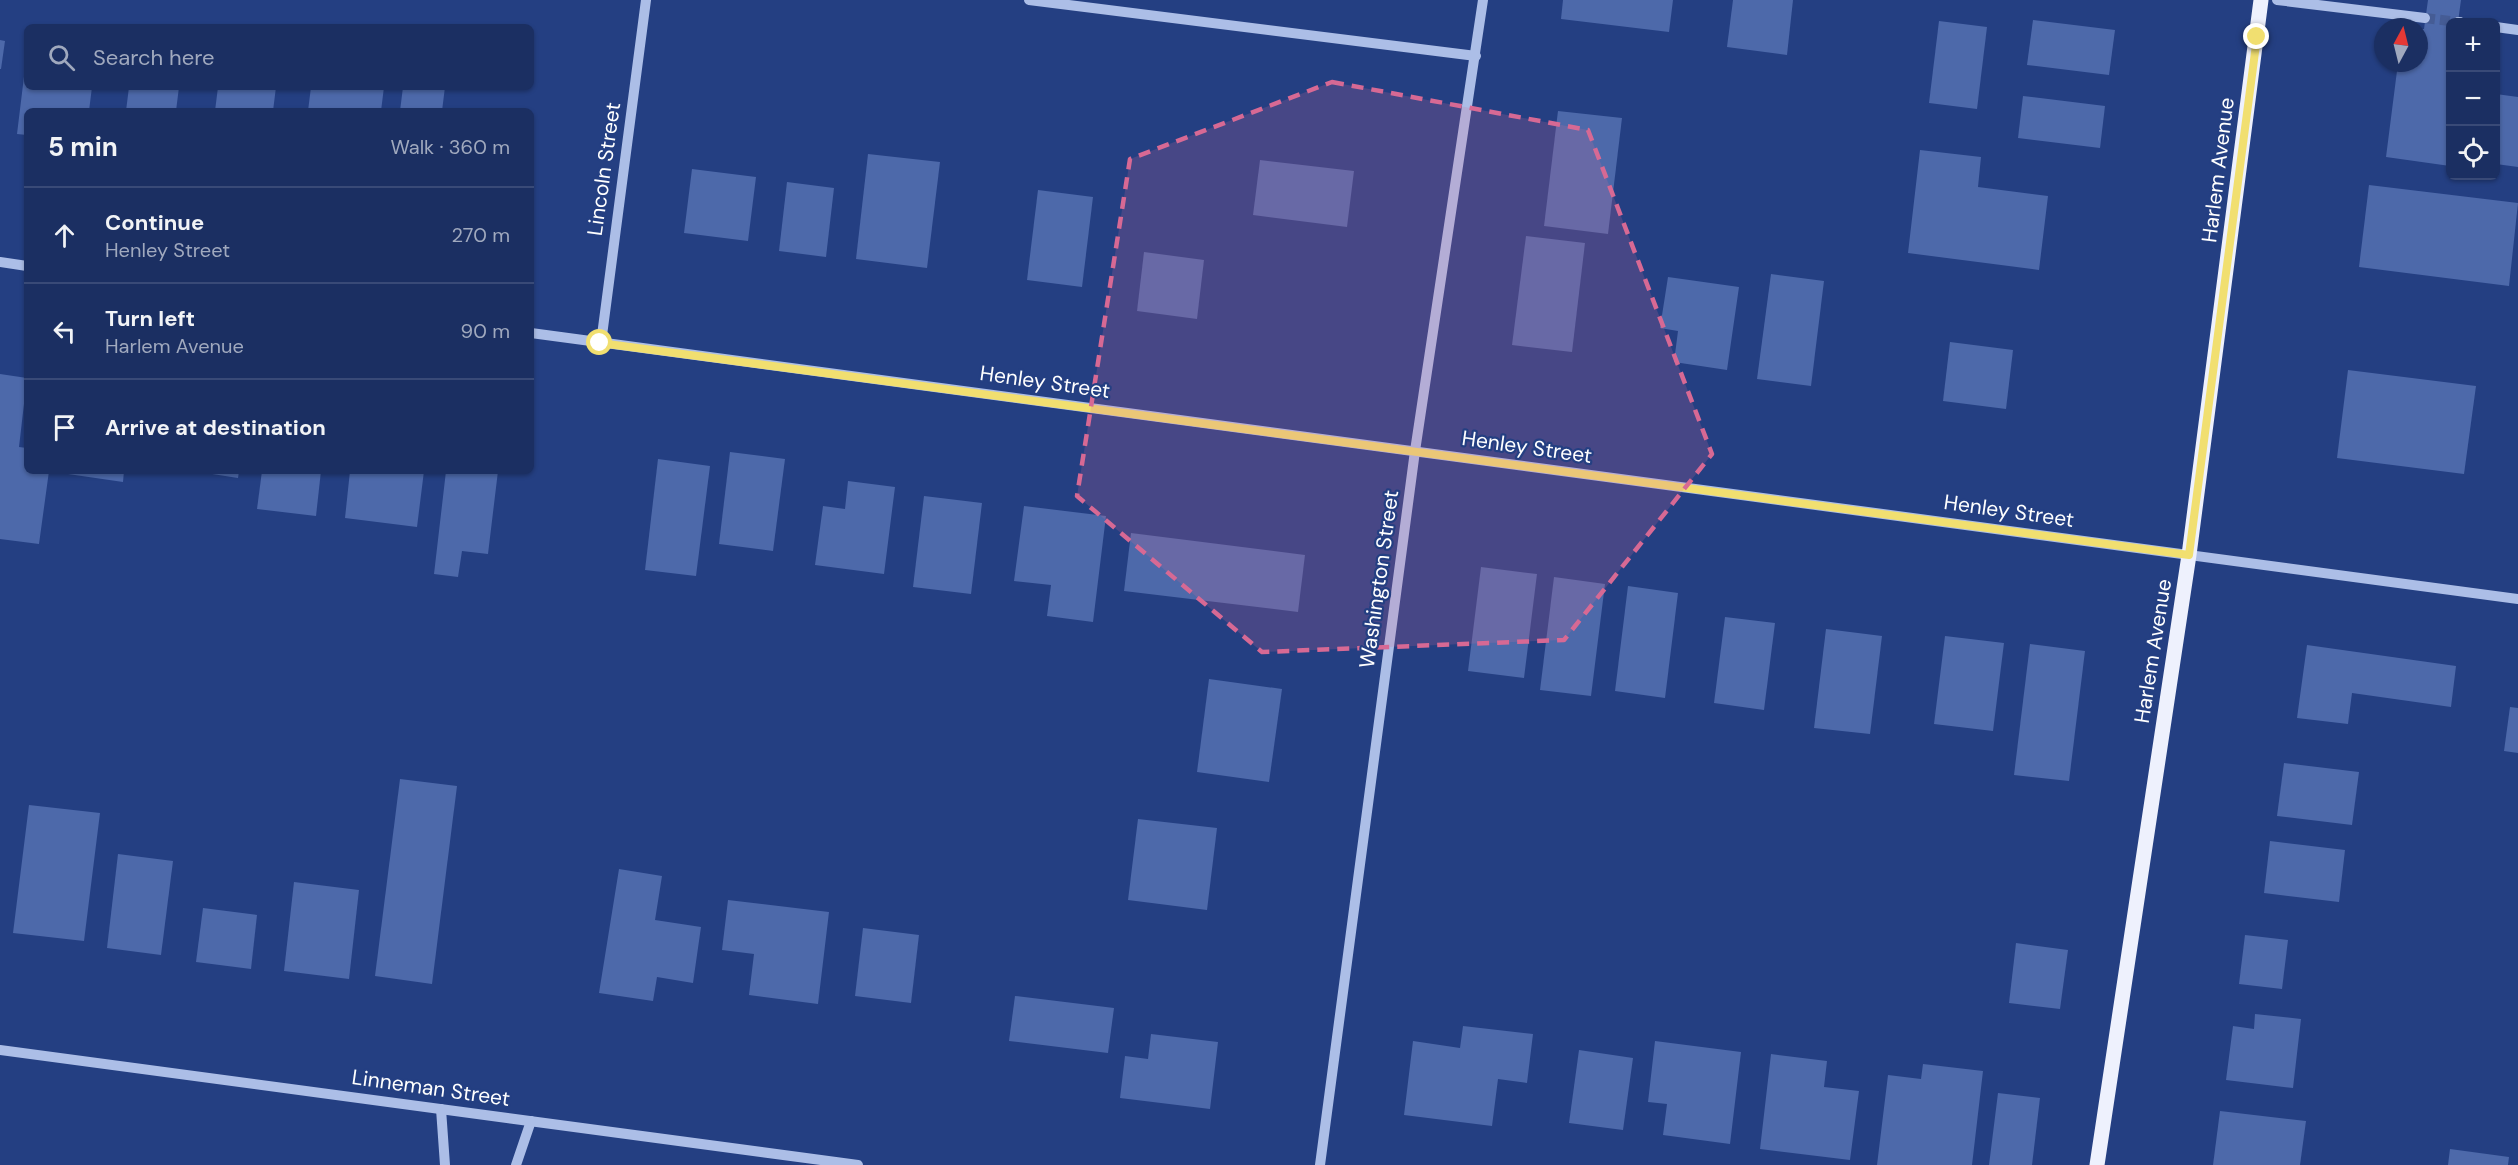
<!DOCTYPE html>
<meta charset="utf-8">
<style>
:root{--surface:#1b2f62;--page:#243768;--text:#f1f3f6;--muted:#a0a9be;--line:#394a77}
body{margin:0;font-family:"DM Sans",sans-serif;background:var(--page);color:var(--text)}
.controls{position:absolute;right:18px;top:18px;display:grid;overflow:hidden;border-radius:9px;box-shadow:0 2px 4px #0004}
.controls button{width:54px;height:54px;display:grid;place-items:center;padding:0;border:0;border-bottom:2px solid var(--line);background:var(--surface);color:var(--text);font:30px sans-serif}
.compass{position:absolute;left:2374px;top:18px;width:54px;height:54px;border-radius:50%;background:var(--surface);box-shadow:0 2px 4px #0004;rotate:7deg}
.stop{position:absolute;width:18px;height:18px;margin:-14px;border:4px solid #f1df70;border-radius:50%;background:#fff}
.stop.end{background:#f1df70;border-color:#fff;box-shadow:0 2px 6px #0008}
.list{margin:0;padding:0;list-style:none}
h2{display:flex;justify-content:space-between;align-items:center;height:78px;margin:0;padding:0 24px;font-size:26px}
h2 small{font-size:20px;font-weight:400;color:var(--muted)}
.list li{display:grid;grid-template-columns:39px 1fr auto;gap:18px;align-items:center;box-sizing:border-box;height:96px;padding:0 24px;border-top:2px solid var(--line)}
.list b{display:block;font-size:22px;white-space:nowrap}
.list p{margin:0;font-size:20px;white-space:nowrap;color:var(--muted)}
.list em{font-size:20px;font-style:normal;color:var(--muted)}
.icon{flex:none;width:33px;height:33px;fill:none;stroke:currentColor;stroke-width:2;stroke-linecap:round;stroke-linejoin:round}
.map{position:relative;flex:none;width:2518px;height:1165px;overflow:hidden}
.search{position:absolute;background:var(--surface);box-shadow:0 2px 4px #0004;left:24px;top:24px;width:510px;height:66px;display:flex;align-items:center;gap:15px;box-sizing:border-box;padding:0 21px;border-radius:9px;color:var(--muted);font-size:22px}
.panel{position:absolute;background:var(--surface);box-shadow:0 2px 4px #0004;left:24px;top:108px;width:510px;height:366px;border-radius:9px}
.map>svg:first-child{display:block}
</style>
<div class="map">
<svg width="2518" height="1165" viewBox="0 0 2518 1165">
<rect width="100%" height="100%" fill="#243f82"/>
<g fill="#4d69aa">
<path d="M1563,0H1673L1669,32L1561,19Z"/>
<path d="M1733,0H1793L1787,55L1727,47Z"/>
<path d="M2428,0H2461L2458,22H2450V166L2386,157L2398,63H2419V29H2424Z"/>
<path d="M2033,20L2115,30L2109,75L2027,65Z"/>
<path d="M1939,21L1987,27L1977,109L1929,103Z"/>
<path d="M0,40L5,41L1,69H0Z"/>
<path d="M26,60L27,87H92L89,111H27V135L17,134Z"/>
<path d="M129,87H179L176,111H126Z"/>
<path d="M218,87H276L273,111H215Z"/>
<path d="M311,87H384L381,111H308Z"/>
<path d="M403,87H445L442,111H400Z"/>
<path d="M2496,94L2518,97V167L2496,164Z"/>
<path d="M2023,96L2105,106L2100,148L2018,138Z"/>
<path d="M1558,111L1622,118L1608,234L1544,226Z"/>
<path d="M1920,150L1981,157L1978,187L2048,196L2039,270L1908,253Z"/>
<path d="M868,154L940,162L927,268L856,259Z"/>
<path d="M1260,160L1354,171L1347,227L1253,215Z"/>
<path d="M692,169L756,177L748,241L684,233Z"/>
<path d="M787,182L834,188L826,257L779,251Z"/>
<path d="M2369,185L2518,203L2509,286L2359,267Z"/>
<path d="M1038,190L1093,197L1082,287L1027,280Z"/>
<path d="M1526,236L1585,243L1572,352L1512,345Z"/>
<path d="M1144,252L1204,260L1197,319L1137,311Z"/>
<path d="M1771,274L1824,281L1811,386L1757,379Z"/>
<path d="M1668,277L1739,287L1727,370L1674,362L1678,331L1660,328Z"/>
<path d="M1950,342L2013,350L2006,409L1943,401Z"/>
<path d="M2348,370L2476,386L2464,474L2337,458Z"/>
<path d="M0,374L27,378L19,447L27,448V471H49L39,544L0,539Z"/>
<path d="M730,452L785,459L773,551L719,544Z"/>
<path d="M658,459L710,466L696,576L645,570Z"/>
<path d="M68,471H124L123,482L68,474Z"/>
<path d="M193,471H239L238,478Z"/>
<path d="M262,471H321L316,516L257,509Z"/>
<path d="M350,471H424L417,527L345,518Z"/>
<path d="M446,471H498L488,554L462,551L458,577L434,574Z"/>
<path d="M848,481L895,487L884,574L815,565L823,506L845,509Z"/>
<path d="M924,496L982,503L971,594L913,587Z"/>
<path d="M1024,506L1106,516L1093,622L1047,616L1051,585L1014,581Z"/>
<path d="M1131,533L1305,555L1298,612L1124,591Z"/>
<path d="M1481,567L1537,574L1524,678L1468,671Z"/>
<path d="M1554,577L1605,584L1591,696L1540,690Z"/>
<path d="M1628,586L1678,593L1665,698L1615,691Z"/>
<path d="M1725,617L1775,623L1764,710L1714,703Z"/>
<path d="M1826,629L1882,636L1870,734L1814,728Z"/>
<path d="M1945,636L2004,643L1993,731L1934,724Z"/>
<path d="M2030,644L2085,651L2069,781L2014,775Z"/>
<path d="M2307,645L2456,666L2451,707L2352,693L2348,724L2297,718Z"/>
<path d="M1209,679L1282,689L1269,782L1197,772Z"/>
<path d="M2510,707L2518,708V753L2504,751Z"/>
<path d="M2284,763L2359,772L2352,825L2277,816Z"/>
<path d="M400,779L457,786L432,984L375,976Z"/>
<path d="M29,805L100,813L84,941L13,933Z"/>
<path d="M1138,819L1217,828L1207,910L1128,900Z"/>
<path d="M2270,841L2345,850L2339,902L2264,893Z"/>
<path d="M118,854L173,861L161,955L107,948Z"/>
<path d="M619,869L662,876L655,920L701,927L693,983L657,977L653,1001L599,993Z"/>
<path d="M294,882L359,890L349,979L284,971Z"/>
<path d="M728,900L829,912L818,1004L749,995L754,954L722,950Z"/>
<path d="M203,908L257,915L251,969L196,962Z"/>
<path d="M863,928L919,935L911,1003L855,996Z"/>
<path d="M2245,935L2288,940L2282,989L2239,984Z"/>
<path d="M2016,943L2068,950L2060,1009L2009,1003Z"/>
<path d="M1015,996L1114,1008L1108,1053L1009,1041Z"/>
<path d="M2255,1014L2301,1019L2293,1088L2226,1080L2233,1026L2254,1029Z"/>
<path d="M1463,1026L1533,1034L1527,1083L1498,1079L1492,1126L1404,1115L1413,1041L1460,1048Z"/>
<path d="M1151,1034L1218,1042L1210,1109L1120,1098L1125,1056L1148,1059Z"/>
<path d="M1655,1041L1741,1052L1730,1144L1663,1135L1667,1104L1648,1102Z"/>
<path d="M1579,1050L1633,1058L1623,1130L1569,1123Z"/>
<path d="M1771,1054L1827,1061L1824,1087L1859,1091L1850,1160L1760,1149Z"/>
<path d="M1923,1064L1983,1071L1972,1165H1877L1888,1075L1921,1079Z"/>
<path d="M1998,1093L2040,1098L2032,1165H1989Z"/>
<path d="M2220,1111L2306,1121L2300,1165H2213Z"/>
<path d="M2450,1149L2509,1157L2508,1165H2448Z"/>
</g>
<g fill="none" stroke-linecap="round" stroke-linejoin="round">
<path stroke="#455c95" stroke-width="10" stroke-dasharray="10 5" stroke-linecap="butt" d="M2425,18L2458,22"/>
<g stroke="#acbee7" stroke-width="10">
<path d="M1029,0L1476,56"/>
<path d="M2277,0L2425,18"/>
<path d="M2458,22H2460"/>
<path d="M2496,27L2518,30"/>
<path d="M0,262L27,266"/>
<path d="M531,333L2518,599"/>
<path d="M601,343L646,0"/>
<path d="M0,1050L858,1165"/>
<path d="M441,1109L445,1165"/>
<path d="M516,1165L531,1121"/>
<path d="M1320,1165L1415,451L1483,0"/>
</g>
<path stroke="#eef1fd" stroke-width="15" d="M2097,1165L2189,555L2261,0"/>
</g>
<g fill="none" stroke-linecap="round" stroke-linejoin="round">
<path stroke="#f1df70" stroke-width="8" d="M600,343L2189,555L2257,37"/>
</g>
<path fill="#d76994" fill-opacity="0.2" stroke="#d76994" stroke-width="4.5" stroke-dasharray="12 8" stroke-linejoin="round" d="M1332,82L1588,130L1712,454L1564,640L1262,652L1077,496L1130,159Z"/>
<g text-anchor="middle" stroke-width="4.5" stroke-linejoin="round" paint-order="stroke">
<g font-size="21" fill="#fff" stroke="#243f82">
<text transform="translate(604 169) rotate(-82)" y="7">Lincoln Street</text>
<text transform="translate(2218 170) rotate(-83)" y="7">Harlem Avenue</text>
<text transform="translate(1045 382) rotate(8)" y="7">Henley Street</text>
<text transform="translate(1527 447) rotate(8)" y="7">Henley Street</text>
<text transform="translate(2009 511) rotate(8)" y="7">Henley Street</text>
<text transform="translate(1379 579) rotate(-82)" y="7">Washington Street</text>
<text transform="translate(2153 651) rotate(-81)" y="7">Harlem Avenue</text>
<text transform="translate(431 1088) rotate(8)" y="7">Linneman Street</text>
</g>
</g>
</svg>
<div class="controls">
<button>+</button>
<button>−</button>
<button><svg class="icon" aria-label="locate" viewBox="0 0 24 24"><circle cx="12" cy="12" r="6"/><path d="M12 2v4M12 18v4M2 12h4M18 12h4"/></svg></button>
</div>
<svg class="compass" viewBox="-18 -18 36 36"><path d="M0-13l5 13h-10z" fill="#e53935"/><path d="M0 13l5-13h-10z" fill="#a0a9be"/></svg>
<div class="stop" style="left:600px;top:343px"></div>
<div class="stop end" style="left:2257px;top:37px"></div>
<div class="search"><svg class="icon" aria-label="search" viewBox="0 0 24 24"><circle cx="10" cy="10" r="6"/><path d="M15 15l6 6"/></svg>Search here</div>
<section class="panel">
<h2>5 min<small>Walk · 360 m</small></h2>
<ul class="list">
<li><svg class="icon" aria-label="ahead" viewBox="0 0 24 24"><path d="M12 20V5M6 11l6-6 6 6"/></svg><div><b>Continue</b><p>Henley Street</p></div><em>270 m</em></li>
<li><svg class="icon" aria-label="left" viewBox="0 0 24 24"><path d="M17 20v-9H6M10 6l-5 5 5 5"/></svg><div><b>Turn left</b><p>Harlem Avenue</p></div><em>90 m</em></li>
<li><svg class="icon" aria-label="arrive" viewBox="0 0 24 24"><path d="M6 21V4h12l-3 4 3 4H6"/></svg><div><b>Arrive at destination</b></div></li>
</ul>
</section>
</div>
